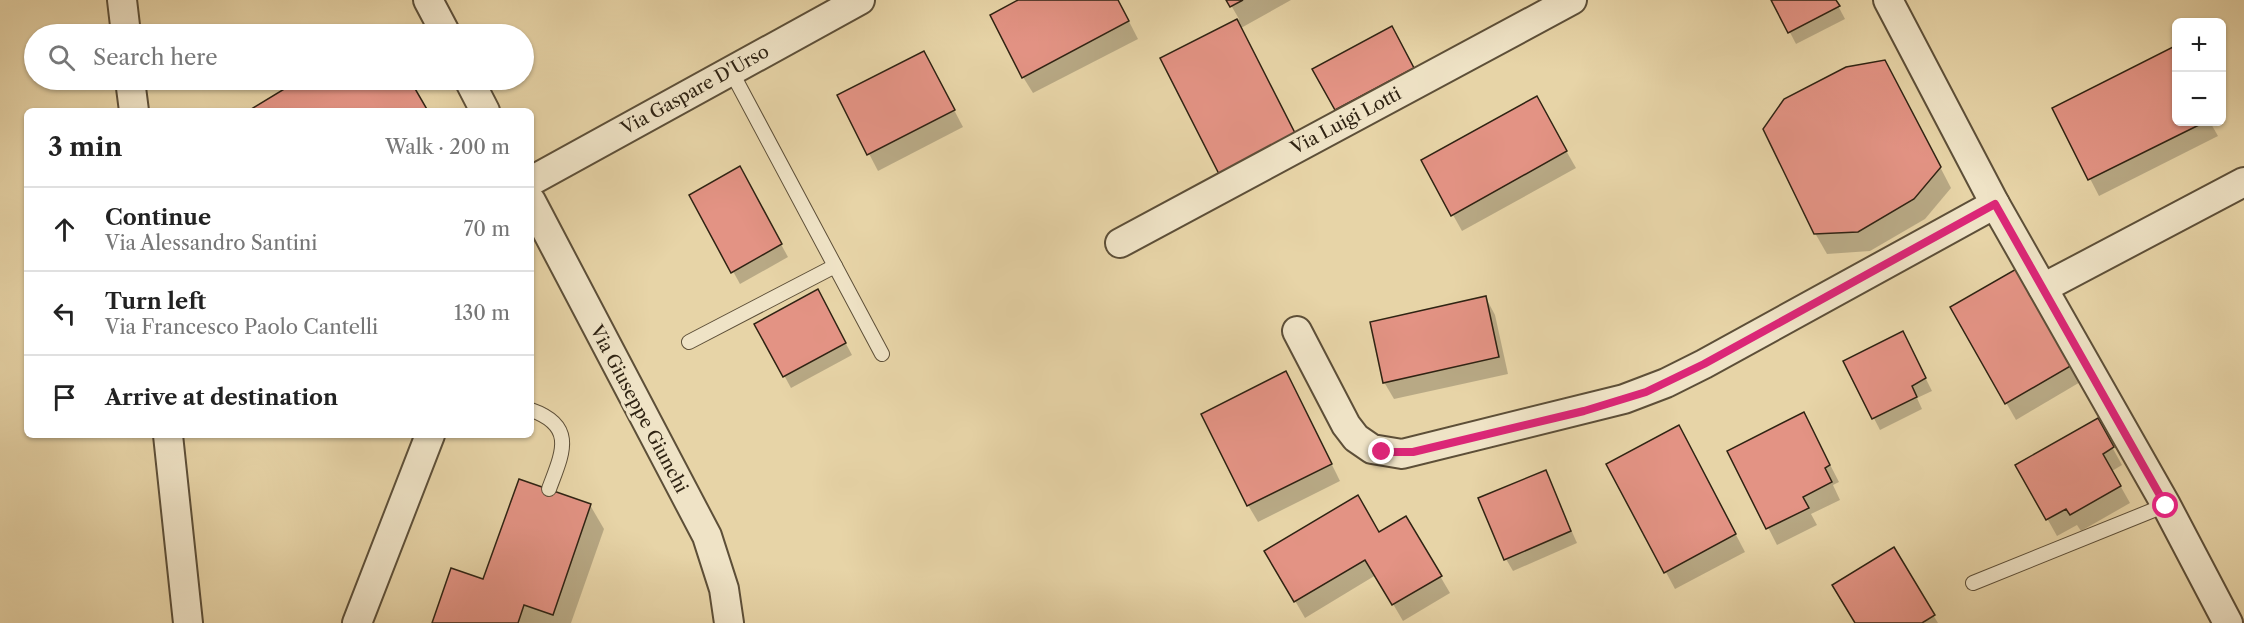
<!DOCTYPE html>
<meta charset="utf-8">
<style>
:root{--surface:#fff;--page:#f6f6f6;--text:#222;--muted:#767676;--line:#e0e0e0}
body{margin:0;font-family:"Libre Caslon Text",serif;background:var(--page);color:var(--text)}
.controls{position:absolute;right:18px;top:18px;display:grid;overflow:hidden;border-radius:9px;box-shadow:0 2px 4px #0004}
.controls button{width:54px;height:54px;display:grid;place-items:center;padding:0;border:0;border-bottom:2px solid var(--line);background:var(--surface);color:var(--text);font:30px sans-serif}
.stop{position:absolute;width:18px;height:18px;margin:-14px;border:4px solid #db2777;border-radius:50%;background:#fff}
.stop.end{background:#db2777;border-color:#fff;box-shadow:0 2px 6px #0008}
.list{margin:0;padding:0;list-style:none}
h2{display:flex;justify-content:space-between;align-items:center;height:78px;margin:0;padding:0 24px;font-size:26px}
h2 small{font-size:20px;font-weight:400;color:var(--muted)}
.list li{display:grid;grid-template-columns:39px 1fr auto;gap:18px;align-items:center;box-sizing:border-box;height:84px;padding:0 24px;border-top:2px solid var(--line)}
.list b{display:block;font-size:22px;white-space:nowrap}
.list p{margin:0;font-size:20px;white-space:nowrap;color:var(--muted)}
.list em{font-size:20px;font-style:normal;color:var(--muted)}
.icon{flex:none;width:33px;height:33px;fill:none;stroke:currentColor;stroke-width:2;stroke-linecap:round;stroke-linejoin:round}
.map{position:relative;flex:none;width:2244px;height:623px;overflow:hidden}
.search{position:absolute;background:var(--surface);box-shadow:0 2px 4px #0004;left:24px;top:24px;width:510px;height:66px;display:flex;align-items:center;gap:15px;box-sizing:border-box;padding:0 21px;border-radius:33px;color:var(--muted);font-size:22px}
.panel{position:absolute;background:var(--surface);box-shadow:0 2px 4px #0004;left:24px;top:108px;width:510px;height:330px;border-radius:9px}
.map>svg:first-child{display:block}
</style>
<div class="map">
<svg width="2244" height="623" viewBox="0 0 2244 623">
<rect width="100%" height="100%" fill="#e7d4a7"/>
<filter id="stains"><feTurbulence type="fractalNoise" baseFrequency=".00333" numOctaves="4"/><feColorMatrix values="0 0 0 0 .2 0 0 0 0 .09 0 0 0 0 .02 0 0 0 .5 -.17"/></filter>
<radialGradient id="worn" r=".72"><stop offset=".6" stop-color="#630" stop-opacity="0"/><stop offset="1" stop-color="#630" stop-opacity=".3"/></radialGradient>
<g fill="#0003">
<path d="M1021,0H1118L1138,39L1033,93L1023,77Z"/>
<path d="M1228,0H1291L1241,28L1162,59L1239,19Z"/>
<path d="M1773,0H1835L1845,19L1796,44Z"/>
<path d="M1398,40L1420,80L1343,122L1314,69Z"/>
<path d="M2173,49L2176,55V122H2210L2218,136L2099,196L2054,109Z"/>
<path d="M933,70L963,127L878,171L839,96Z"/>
<path d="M302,80H408L426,111H250Z"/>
<path d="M1896,82L1951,188L1925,219L1870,251L1827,254L1815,233Z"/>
<path d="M1536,98L1576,168L1462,231L1453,215Z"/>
<path d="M739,168L788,257L740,284L691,195Z"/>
<path d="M2018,270L2082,381L2016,420L1952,308Z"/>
<path d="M1486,298L1495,315L1508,374L1394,399L1384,382Z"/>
<path d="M824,303L852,355L791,388L756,324Z"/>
<path d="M1909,345L1932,391L1917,398L1922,409L1880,430L1845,362Z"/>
<path d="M1295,390L1340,481L1258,522L1248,505Z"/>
<path d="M1804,414L1839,482L1833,485L1840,500L1811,514L1817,525L1777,545L1729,451Z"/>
<path d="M2097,420L2122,465L2112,471L2130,503L2081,531L2077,525L2057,536L2017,465Z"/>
<path d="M1688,444L1745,552L1675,589L1608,464Z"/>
<path d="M1545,471L1577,543L1513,571L1506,559Z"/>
<path d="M590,505L604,529L571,623H434L484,581Z"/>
<path d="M1406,518L1450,593L1403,621L1376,575L1305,618L1266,551L1379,534Z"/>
<path d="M1893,549L1938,623H1857Z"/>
</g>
<g fill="#e39384" stroke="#2f2313" stroke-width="1.5">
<path d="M1018,0H1118L1129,21L1022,78L990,15Z"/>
<path d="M1226,0H1243L1230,7Z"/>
<path d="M1771,0H1836L1840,6L1788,33Z"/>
<path d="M1237,19L1296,135L1219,174L1160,58Z"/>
<path d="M1392,26L1414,68L1335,110L1312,69Z"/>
<path d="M2173,47L2176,53V122H2205L2088,180L2052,108Z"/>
<path d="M924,51L955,110L867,155L837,95Z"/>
<path d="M1885,60L1941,167L1914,199L1858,232L1814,234L1763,129L1784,99L1846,67Z"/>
<path d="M299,80H410L428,111H248Z"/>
<path d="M1537,96L1567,151L1451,216L1421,160Z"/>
<path d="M740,166L782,244L731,273L689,195Z"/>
<path d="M2018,268L2074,364L2005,404L1950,307Z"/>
<path d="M818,289L846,343L783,377L754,324Z"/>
<path d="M1486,296L1499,357L1383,383L1370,322Z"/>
<path d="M1903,331L1926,378L1912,386L1917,397L1872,419L1843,361Z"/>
<path d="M1286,371L1332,464L1247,506L1201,414Z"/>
<path d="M1804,412L1830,465L1825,468L1832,482L1803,497L1809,508L1766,529L1727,451Z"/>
<path d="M2098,418L2114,447L2103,454L2121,486L2070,515L2066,509L2046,520L2015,465Z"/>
<path d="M1679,425L1736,534L1664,573L1606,464Z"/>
<path d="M1546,470L1571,531L1504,560L1478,498Z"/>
<path d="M519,479L591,504L553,615L524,605L518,623H432L451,568L483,579Z"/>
<path d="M1358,495L1379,532L1406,516L1442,576L1392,605L1365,560L1294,602L1264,551Z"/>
<path d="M1894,547L1935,615L1922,623H1855L1832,585Z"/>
</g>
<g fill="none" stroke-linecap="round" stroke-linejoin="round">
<defs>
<g id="lane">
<path d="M731,71L882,354"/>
<path d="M689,342L835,266"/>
<path d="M531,410C577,426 562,454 549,489"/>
<path d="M1973,583L2166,505"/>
</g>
<g id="street">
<path d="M122,0L126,34"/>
<path d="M428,0L446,34"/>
<path d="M1888,0L1995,204L2166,505L2228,623"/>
<path d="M130,80L134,111"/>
<path d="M469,80L485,111"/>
<path d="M531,181L860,0"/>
<path d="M531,201L707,536L724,589L729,623"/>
<path d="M1120,243L1572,0"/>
<path d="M2043,288L2244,182"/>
<path d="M1297,331L1346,425L1356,438L1372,449L1402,454L1624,399L1666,383L1704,364L1995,204"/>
<path d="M168,435L188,623"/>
<path d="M357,623L430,435"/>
</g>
</defs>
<use href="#lane" stroke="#5d4f38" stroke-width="16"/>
<use href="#street" stroke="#5d4f38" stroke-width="32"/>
<use href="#lane" stroke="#efe3c6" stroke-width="14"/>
<use href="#street" stroke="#efe3c6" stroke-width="28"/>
</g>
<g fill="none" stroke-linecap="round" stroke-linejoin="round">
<path stroke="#db2777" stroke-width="8" d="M1382,452H1413L1584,411L1646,392L1704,364L1995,204L2166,506"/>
</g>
<g text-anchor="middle" stroke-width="6" stroke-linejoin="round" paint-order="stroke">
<g font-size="18" fill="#2f2313" stroke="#efe3c6">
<text transform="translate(695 90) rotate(-29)" y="6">Via Gaspare D'Urso</text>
<text transform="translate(1346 121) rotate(-28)" y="6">Via Luigi Lotti</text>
<text transform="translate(639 409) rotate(62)" y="6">Via Giuseppe Giunchi</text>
</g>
</g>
<rect width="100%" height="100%" filter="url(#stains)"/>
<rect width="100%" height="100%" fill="url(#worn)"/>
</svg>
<div class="controls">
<button>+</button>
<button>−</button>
</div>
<div class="stop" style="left:2166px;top:506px"></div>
<div class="stop end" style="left:1382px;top:452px"></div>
<div class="search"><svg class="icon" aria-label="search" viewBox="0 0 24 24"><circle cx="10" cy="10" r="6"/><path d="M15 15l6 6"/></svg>Search here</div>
<section class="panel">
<h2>3 min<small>Walk · 200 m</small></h2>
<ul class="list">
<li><svg class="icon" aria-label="ahead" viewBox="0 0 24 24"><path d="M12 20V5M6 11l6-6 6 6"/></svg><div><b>Continue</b><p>Via Alessandro Santini</p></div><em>70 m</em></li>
<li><svg class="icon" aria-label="left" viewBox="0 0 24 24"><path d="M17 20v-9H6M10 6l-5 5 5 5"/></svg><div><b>Turn left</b><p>Via Francesco Paolo Cantelli</p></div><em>130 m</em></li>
<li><svg class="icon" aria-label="arrive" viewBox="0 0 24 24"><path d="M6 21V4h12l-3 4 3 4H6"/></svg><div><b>Arrive at destination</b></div></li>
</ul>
</section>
</div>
